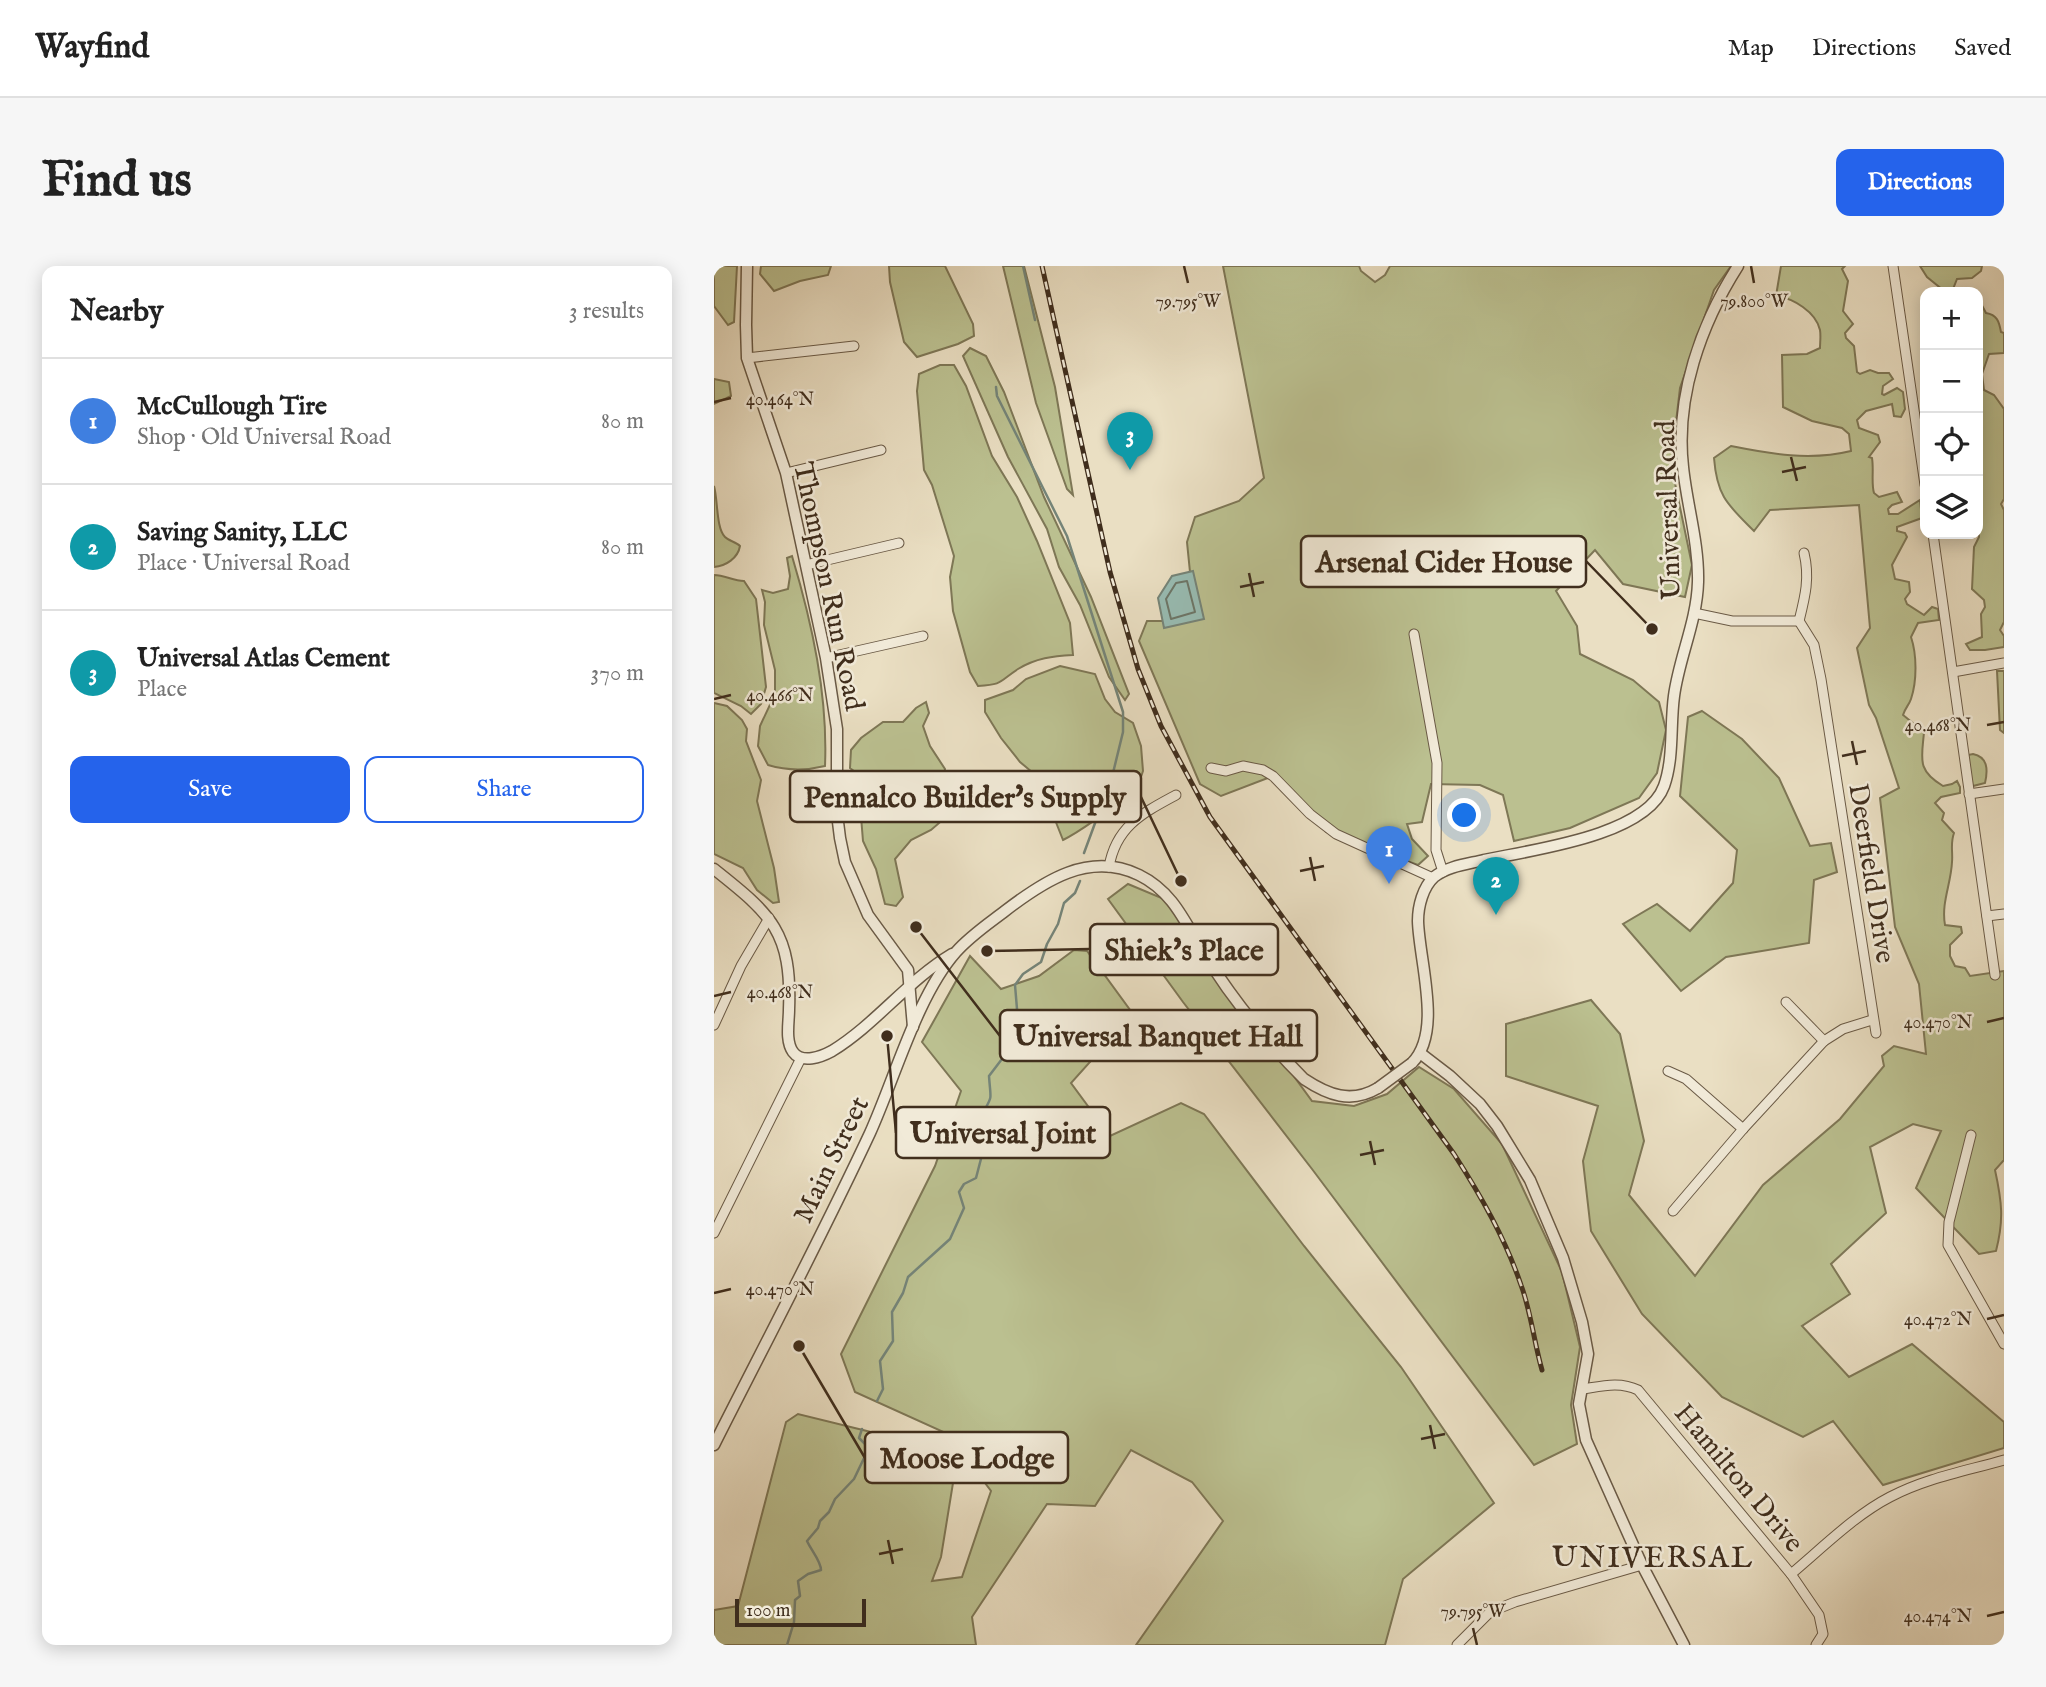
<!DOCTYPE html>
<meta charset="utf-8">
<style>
:root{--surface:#fff;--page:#f6f6f6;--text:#222;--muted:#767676;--line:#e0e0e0;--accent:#2563eb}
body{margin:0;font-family:"IM FELL English",serif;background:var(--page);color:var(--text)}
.controls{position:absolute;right:21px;top:21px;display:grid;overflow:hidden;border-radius:14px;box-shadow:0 4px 18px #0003}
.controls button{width:63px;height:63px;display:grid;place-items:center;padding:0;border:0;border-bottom:2px solid var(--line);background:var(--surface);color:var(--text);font:35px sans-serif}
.scale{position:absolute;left:21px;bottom:18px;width:131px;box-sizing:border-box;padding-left:7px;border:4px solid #402e1d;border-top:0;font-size:19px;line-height:24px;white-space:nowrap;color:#402e1d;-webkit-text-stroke:5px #f1ead8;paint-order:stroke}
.you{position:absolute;left:751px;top:550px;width:24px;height:24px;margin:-18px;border:5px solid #fff;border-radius:50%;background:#1a73e8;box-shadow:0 0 0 10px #1a73e833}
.badge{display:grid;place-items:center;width:46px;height:46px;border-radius:50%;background:var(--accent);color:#fff;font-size:23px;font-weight:700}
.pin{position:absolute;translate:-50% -58px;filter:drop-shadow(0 2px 4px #0008)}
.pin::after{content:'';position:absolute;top:37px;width:24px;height:21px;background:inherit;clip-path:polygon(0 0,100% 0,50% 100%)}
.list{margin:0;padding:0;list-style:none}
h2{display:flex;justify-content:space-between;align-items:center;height:91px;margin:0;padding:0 28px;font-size:30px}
h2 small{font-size:23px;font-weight:400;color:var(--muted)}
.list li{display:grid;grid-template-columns:46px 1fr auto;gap:21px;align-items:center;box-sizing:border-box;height:126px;padding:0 28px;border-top:2px solid var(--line)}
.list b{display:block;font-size:26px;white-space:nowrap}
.list p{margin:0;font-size:23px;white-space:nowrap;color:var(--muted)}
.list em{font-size:23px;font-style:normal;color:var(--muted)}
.actions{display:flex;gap:14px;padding:21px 28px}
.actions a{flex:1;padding:16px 0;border:2px solid var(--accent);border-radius:14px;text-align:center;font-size:24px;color:var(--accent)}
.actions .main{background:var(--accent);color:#fff}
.icon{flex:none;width:38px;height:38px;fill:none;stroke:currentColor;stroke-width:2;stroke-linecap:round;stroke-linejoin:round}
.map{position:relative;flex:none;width:1290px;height:1379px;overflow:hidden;border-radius:14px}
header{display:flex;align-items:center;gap:42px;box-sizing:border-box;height:98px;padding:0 35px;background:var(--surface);border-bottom:2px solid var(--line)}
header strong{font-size:33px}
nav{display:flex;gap:38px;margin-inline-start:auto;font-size:24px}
.intro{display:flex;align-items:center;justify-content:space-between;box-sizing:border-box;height:168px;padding:0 42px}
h1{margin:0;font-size:49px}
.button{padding:18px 32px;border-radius:14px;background:var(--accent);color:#fff;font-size:24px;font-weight:700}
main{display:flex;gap:42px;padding:0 42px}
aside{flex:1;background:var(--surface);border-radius:14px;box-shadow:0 4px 18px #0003}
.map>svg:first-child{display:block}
</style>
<header>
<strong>Wayfind</strong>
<nav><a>Map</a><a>Directions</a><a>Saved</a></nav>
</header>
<div class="intro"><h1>Find us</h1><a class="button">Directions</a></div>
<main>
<aside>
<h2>Nearby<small>3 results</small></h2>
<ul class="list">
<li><span class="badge" style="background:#3f7fe0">1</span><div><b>McCullough Tire</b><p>Shop · Old Universal Road</p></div><em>80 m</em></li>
<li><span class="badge" style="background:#0f9aa8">2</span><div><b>Saving Sanity, LLC</b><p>Place · Universal Road</p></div><em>80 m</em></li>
<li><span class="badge" style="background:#0f9aa8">3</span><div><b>Universal Atlas Cement</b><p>Place</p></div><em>370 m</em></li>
</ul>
<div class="actions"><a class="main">Save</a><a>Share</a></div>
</aside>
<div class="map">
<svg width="1290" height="1379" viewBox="0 0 1290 1379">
<rect width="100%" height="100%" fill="#eadfc3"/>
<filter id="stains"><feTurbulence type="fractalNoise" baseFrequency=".00286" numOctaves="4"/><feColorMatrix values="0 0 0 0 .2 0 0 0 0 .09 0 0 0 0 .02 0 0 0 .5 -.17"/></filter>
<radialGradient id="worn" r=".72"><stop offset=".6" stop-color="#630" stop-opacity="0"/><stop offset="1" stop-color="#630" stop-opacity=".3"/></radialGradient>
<g fill="#bbc090" stroke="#7e7756" stroke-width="2">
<path d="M0,0H23L20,56L14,59L0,40Z"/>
<path d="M47,0H117L114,9L86,15L60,25L46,8Z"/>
<path d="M175,0H231L259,58L260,70L244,78L203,91L190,76L176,16Z"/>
<path d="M289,0H310L341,121L359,229L353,223L322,137Z"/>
<path d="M509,0H645L647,5L661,16L671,9L676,0H1017L1000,24L966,122L957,198L978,299L971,331L909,318L881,284L842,325L863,360L866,388L919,414L945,436L952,464L943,507L925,532L856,562L800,575L789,529L766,519L717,518L708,556L693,558L698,573L714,590L704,599L612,566L559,510L507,530L486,518L425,375L433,355H464L480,346L473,276L481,251L525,235L550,212Z"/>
<path d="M1067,0H1131L1128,3L1134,15L1129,45L1139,58L1131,67L1132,72L1140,80L1143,106L1146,108L1156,104L1164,107H1175L1179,113L1169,120L1168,128L1170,129L1183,122L1189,126L1191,143L1187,151L1180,150L1178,138L1152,145L1143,154L1145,162L1164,169L1166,176L1155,191L1158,192C1160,204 1157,217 1160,227L1165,231L1183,226L1188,236L1178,239L1174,243L1175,248H1184L1206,234L1208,252L1183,261V265L1191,267L1193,271L1178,299L1181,313L1195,316L1196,326L1191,333L1193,338L1210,349L1218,341L1224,343L1225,354L1204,357L1197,371C1203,389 1203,415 1197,433C1195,439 1191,442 1189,449L1210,466C1208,492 1202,504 1229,520L1238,518L1243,515L1246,521V527L1227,531L1221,537L1230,547L1228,554L1240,567C1236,578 1239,585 1238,596C1237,618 1227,637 1231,659L1247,661L1248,667L1236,679V690L1241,700L1251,702L1256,710L1290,705V894L1281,904C1288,936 1290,954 1282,985L1265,988L1202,922L1227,865L1199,858L1156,881L1172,947L1117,998L1136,1028L1088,1060L1135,1111L1198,1078L1290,1156V1182L1169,1219L1119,1155L1089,1171L1008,1131L928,1048L877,965L869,895L884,840L792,810V758L877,734L906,768L930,875L915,929L981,1010L1049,919L1126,853L1170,800L1168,790L1180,780L1212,788L1205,718L1181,661L1166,532L1185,522L1162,452L1155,439L1143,382L1156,362L1145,239L1056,244L1040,265C1014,239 1003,231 1000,192L1017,180C1057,188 1096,195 1137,185L1135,168L1128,162L1098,155L1069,141L1068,89L1093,88L1106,82C1106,77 1107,70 1106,64C1102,46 1079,32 1062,30Z"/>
<path d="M1206,0H1268L1267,5L1258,12L1243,13L1239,23L1229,24L1213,11Z"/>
<path d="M1264,32L1272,47C1283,49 1285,55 1287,66L1290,67V87L1275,88L1268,108L1270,124L1280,129L1290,143V233L1287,238L1290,244V356L1286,364L1290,370V381L1271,384H1256L1252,378L1268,371L1267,348L1271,341L1270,334L1258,323L1260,281L1265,271L1264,209L1267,204L1264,192Z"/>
<path d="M256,82L272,90L290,126L330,231L377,331L415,428L411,434L395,411L366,339L345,301L333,263L294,191L249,90Z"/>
<path d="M226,99H240L252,120L278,190L303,231L323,275L356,357L359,389C339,390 322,392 304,403C284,416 291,418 264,420L256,406L239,345L236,311L240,290L218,219L210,204L203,125L205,108Z"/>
<path d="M0,113L15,116L17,130L0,138Z"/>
<path d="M0,220C4,234 2,262 11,271C15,275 22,276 26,280C24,292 12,300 0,301Z"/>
<path d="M78,290C98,357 114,429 111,500C91,505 74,505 54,499L44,480L46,460L61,428V404L50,359L51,336L48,324L59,327L74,323L76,310L73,292Z"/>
<path d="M0,309C11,309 19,315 30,315L42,333L52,421L47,438L37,448L27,440L0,427Z"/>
<path d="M346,400L381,408L391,433L401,446L419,457L427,480L429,505L420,532C394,541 374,562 349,574L324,511L306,496L287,472L271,446V434L299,424L312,413Z"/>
<path d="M1283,405H1290V467L1286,464Z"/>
<path d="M212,436L215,447L209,460L216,480L231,503L229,516L145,509L136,502L137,484L147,472L169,456H189L202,442Z"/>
<path d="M0,437L13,440L28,454L33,463L32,475L47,514L43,535L60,602L65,636L59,637L43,624L29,602L0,588Z"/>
<path d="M988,445L1028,473L1065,512L1096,580L1117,577L1123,606L1100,614L1095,677L1012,691L967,725L909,658L943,638L976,665L1019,617L1023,584L966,530L974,451Z"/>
<path d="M1259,488C1274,491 1274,504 1271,517L1259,520L1256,516L1254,489Z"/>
<path d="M177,528L233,545L232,551L217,564L197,574L181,593L189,631L182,640L171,638L162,603L149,575L146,538L154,531Z"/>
<path d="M414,618L450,633L598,835L640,840L673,828L705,801L740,823L788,878L848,1006L866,1081L857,1139L863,1178L820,1199L598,903L469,736L394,633Z"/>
<path d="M360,684L373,685L419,748L357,817L396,870L467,837L490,848L590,980L687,1101L780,1237L689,1313L671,1379H422L509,1255L478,1216L417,1184L381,1240L333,1238L258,1351L262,1379H0V1344L24,1340L72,1156L84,1148L161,1167L224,1196L239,1217L227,1291L218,1315L248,1311L277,1225L234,1168L141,1126L127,1088L221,900L247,825L208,776L256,690L287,723L325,710Z"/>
</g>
<path fill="#98bdb4" stroke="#758478" stroke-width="2" d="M479,305L490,353L450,362L444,332L458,310Z"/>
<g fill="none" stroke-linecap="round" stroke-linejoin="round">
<path stroke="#6c7668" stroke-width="2" d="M473,315L481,346L457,353L452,333L462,317Z"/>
<g stroke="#758478" stroke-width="2.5">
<path d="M309,0L321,54"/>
<path d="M282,121L283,130L353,270L409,446V466L399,507L391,519L387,541L370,587"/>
<path d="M163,1135L169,1123L166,1095L179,1075L178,1046L189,1027L194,1011L236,973L250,942L245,926L250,918L262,912L268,889L261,878L263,873L270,868L267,851C279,827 277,838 275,810L291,789L294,781L291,758L303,743L301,719L309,708L327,696L333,678L344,658L350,637L361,627L366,615"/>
<path d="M73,1379L80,1356L81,1334L86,1330L84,1315L94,1308L107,1304C107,1295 97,1284 93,1275L104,1262L106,1255L115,1246L121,1233L140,1213L152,1188L151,1178L145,1172L148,1163"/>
</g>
<defs>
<g id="minor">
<path d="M1179,0L1211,219"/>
<path d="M33,92L140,80"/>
<path d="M72,207L167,184"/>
<path d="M1219,268L1281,709"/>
<path d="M92,299L185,277"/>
<path d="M980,347L1018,355H1085"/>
<path d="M1085,355L1100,379L1107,413L1162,767"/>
<path d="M1085,355C1091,331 1096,312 1090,287"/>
<path d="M700,368L723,497L722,584L729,606"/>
<path d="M112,392L209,370"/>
<path d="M1239,406L1290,397"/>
<path d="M497,502L512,505L529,500L549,504L559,510L596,548L622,568L719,612"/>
<path d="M1255,528L1290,523"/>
<path d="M395,601C402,560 429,547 462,529"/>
<path d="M1273,650L1290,648"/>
<path d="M1072,736L1110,775"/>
<path d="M0,759L27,700L55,652"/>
<path d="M954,805L972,813L1029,863"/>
<path d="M1257,869L1235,956L1234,979L1290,1078"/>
<path d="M959,945L1029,863L1110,775L1129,763L1158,754"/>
<path d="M0,967L87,792"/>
<path d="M869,1123C888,1120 906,1115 924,1124L1077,1308L1105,1349L1109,1368L1102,1379"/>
<path d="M1077,1308C1108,1282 1141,1249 1176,1231C1212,1212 1252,1205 1290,1194"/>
<path d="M743,1379L776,1346L801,1336L928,1299"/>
</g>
<g id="tertiary">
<path d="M33,0L32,59L33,92L72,207L112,392L120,444L123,463V548L126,572L131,596L154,649L194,704L199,761"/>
<path d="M0,603C58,649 78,666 75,744C75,756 71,775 79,786C88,798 107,791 118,785C162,758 193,715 238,688"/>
<path d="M706,787L736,810L766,838L783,860L816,914L849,992L868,1056L874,1088L865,1138L872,1174L928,1299L970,1379"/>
<path d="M698,797C729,766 705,695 704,655C704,640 709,621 720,611C734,600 754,598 770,594C817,584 932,570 950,520C960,492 956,459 960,430C965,392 983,355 984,316C985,277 973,240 969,201C961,131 987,58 1024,0"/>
<path d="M0,1179C52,1076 107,972 156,867C181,812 203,730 242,686C256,670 274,658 291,645C330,615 375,585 425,609C462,627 473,662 494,694C521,736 555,778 590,813C614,829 637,838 664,822"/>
</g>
</defs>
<use href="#minor" stroke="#6a5a46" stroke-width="11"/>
<use href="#tertiary" stroke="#6a5a46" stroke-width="13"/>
<use href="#minor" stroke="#f1ead8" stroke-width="9"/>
<use href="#tertiary" stroke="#f1ead8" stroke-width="10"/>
<defs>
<path id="rail" d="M328,0L396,306L424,403L447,460L496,551L740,888C767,930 791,972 807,1019C817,1046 820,1076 828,1104"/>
</defs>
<use href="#rail" stroke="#402e1d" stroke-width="5"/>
<use href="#rail" stroke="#f1ead8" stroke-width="2.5" stroke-dasharray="8" stroke-linecap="butt"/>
<defs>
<path id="tertiary-bridge" d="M664,822L698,797"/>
</defs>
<use href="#tertiary-bridge" stroke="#6a5a46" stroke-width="13" stroke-linecap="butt"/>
<use href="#tertiary-bridge" stroke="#f1ead8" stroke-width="10"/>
</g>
<path fill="none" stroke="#402e1d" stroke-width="2.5" d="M470,0L474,17M1037,0L1040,17M0,136L17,132M1077,191L1083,215M1068,206L1092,201M535,307L540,331M526,321L550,316M0,433L17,429M1273,459L1290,456M1138,475L1143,499M1128,490L1152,485M596,591L601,615M586,605L610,600M0,730L17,726M1273,756L1290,752M656,875L661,899M646,889L670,884M0,1027L17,1023M1273,1053L1290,1049M716,1159L721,1183M707,1173L731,1168M174,1274L179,1298M165,1288L189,1283M1273,1350L1290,1346M759,1362L763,1379"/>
<g text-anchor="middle" stroke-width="5" stroke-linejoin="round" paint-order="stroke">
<g font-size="28" fill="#402e1d" stroke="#f1ead8">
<text transform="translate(953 244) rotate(-92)" y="10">Universal Road</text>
<text transform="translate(116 320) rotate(78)" y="10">Thompson Run Road</text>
<text transform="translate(1159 607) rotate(81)" y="10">Deerfield Drive</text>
<text transform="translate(116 893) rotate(-64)" y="10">Main Street</text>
<text transform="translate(1026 1211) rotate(50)" y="10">Hamilton Drive</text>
</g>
<g font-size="30" letter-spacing="2" fill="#402e1d" stroke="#f1ead8">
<text x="939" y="1301">UNIVERSAL</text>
</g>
</g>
<g font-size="18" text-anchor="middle" fill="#402e1d" stroke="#f1ead8" stroke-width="5" stroke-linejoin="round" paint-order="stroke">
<text x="474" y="41">79.795°W</text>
<text x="1040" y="41">79.800°W</text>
<text x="66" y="139">40.464°N</text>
<text x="66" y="435">40.466°N</text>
<text x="1224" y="465">40.468°N</text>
<text x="66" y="732">40.468°N</text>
<text x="1224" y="762">40.470°N</text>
<text x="66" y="1029">40.470°N</text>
<text x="1224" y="1059">40.472°N</text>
<text x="759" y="1351">79.795°W</text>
<text x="1224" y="1356">40.474°N</text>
</g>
<path fill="none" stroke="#402e1d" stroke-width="2.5" d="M938 363L872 295M467 615L427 531M273 685L376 683M202 661L286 770M173 770L182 867M85 1080L151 1192"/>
<g fill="#402e1d" stroke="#f1ead8" stroke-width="2.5">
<circle cx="938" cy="363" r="7"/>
<circle cx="467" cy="615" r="7"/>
<circle cx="273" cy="685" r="7"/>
<circle cx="202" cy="661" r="7"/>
<circle cx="173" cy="770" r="7"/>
<circle cx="85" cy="1080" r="7"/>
</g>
<g fill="#f1ead8" stroke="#402e1d" stroke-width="2.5">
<rect x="587" y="270" width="285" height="51" rx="7"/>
<rect x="76" y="505" width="351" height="51" rx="7"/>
<rect x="376" y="658" width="188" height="51" rx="7"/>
<rect x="286" y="744" width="317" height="51" rx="7"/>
<rect x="182" y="841" width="214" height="51" rx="7"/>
<rect x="151" y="1166" width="203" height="51" rx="7"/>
</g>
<g font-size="30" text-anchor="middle" font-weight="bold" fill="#402e1d">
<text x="730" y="306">Arsenal Cider House</text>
<text x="251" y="541">Pennalco Builder's Supply</text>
<text x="470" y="694">Shiek's Place</text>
<text x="444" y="780">Universal Banquet Hall</text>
<text x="289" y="877">Universal Joint</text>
<text x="253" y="1202">Moose Lodge</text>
</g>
<rect width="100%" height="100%" filter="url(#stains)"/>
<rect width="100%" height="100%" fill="url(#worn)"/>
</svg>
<div class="controls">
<button>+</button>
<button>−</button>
<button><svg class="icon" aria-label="locate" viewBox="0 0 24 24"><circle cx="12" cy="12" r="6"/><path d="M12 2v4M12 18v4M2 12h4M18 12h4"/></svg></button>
<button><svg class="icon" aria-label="layers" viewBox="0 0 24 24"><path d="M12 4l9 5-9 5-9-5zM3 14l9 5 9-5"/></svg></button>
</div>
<div class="scale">100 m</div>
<div class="you"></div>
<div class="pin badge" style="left:675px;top:618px;background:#3f7fe0">1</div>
<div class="pin badge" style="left:782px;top:649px;background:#0f9aa8">2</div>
<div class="pin badge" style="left:416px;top:204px;background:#0f9aa8">3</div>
</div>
</main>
